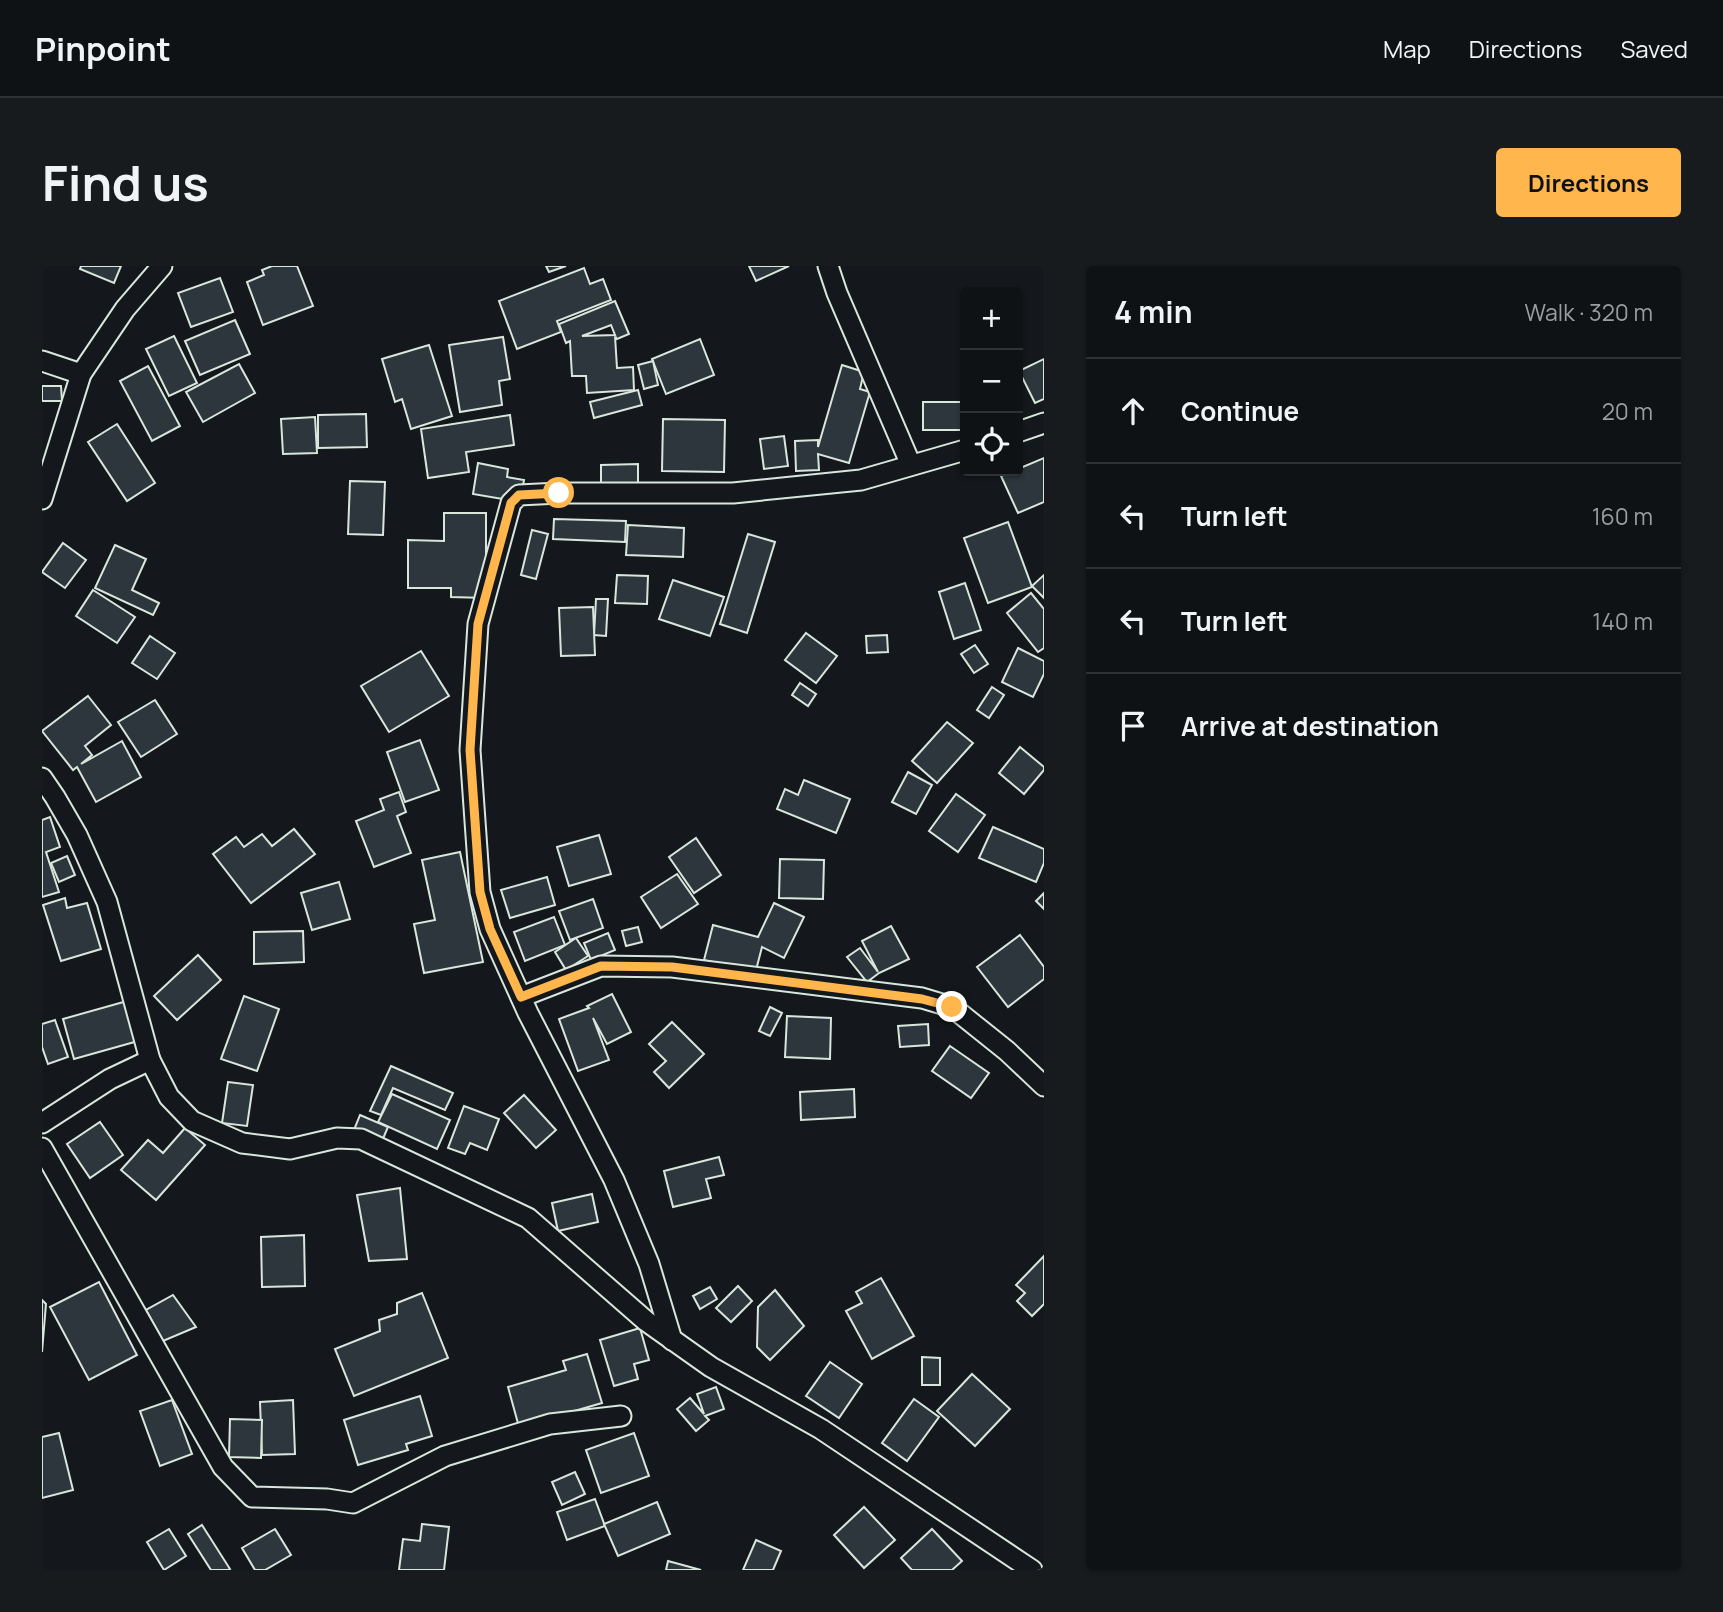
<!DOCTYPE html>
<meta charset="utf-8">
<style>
:root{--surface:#0f1215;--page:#181b1e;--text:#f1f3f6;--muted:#9b9ea0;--line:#2f3234;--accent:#ffb74d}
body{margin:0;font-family:Manrope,sans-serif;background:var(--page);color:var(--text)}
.controls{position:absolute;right:21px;top:21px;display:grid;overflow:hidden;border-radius:7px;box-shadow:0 2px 5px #0004}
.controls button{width:63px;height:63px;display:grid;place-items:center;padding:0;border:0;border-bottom:2px solid var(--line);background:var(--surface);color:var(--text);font:35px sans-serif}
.stop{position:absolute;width:21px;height:21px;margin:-16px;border:5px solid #ffb74d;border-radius:50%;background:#fff}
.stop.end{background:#ffb74d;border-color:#fff;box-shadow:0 2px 7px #0008}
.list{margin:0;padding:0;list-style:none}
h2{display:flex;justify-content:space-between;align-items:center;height:91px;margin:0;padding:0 28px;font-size:30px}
h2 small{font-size:23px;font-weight:400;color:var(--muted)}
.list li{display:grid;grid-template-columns:46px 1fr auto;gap:21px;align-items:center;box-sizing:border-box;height:105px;padding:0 28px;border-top:2px solid var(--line)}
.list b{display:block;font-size:26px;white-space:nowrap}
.list em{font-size:23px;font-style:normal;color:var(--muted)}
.icon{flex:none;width:38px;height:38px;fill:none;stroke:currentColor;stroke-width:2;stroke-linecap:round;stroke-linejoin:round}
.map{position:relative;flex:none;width:1002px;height:1304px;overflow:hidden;border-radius:7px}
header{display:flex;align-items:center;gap:42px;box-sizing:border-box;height:98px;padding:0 35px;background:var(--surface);border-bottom:2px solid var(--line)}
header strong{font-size:33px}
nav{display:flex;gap:38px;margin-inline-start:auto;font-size:24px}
.intro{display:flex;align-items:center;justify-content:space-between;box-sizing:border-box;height:168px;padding:0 42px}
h1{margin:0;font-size:49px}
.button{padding:18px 32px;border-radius:7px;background:var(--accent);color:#111;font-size:24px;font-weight:700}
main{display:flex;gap:42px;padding:0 42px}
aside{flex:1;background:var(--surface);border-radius:7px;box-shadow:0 2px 5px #0004}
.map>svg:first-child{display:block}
</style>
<header>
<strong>Pinpoint</strong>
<nav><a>Map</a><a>Directions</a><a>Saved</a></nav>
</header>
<div class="intro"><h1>Find us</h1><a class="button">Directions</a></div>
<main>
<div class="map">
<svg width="1002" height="1304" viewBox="0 0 1002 1304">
<rect width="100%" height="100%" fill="#14181c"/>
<g fill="#2c363c" stroke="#d8e6dc" stroke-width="2" fill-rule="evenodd">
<path d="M39,0H79L72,17L38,3Z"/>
<path d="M230,0H255L271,40L221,59L205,16L222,9L220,4Z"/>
<path d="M504,0H524L507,6Z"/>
<path d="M707,0H747L714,15Z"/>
<path d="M542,2L548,18L561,13L569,34L515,55L519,66L475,83L457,35Z"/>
<path d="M178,12L191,46L149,61L136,27Z"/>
<path d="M573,35L587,68L575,73L573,70L575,102L591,101L592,124L545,127L544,110H530L528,75L524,77L517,58ZM569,59L573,69L540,70Z"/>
<path d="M193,54L208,88L158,109L143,75Z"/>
<path d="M132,70L155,117L127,130L104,83Z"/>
<path d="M461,71L468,113L457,115L460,139L418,146L407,79Z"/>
<path d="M658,73L672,109L624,128L610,93Z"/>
<path d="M387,79L410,150L369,163L360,133L353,136L340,93Z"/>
<path d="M1002,93V133L993,137L977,105Z"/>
<path d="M611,95L616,119L602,123L596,99Z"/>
<path d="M197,98L213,127L161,156L144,126Z"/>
<path d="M800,99L822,106L818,123L828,126L807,197L776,188L777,204L754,205L753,175L776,174V181Z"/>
<path d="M106,100L138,160L110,175L78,115Z"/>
<path d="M0,120H19L20,135H0Z"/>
<path d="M596,124L600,139L552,152L548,136Z"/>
<rect x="881" y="136" width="42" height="28"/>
<path d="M324,148L325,181L276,182V149Z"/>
<path d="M468,149L472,179L424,186L427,206L386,212L379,163Z"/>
<path d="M273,151L275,187L241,188L239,153Z"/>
<path d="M621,153L683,154L682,206L620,205Z"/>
<path d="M75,158L113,217L85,235L46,176Z"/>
<path d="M742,170L746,200L722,203L718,173Z"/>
<path d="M1002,192V236L976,247L959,210L971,205H976V203Z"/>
<path d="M436,197L466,203L465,211L482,214L478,236L431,228Z"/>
<path d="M596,198V218L559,219V199Z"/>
<path d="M308,215L343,216L341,269L306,268Z"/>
<path d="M402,247H444V332L409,331V322H366V274L402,275Z"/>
<path d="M512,253L584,255L583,276L511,273Z"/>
<path d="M966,256L990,321L946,337L922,272Z"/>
<path d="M586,259L642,262L641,291L584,289Z"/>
<path d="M490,264L506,268L494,313L479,309Z"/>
<path d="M706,268L733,276L705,367L678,358Z"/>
<path d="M21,277L44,294L23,322L0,306Z"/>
<path d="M73,279L104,293L90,324L117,337L111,349L53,322Z"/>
<path d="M575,309L606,310L605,338L573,337Z"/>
<path d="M1002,309V332L990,320Z"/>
<path d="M631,314L682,331L668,370L617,353Z"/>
<path d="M923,317L939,364L912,373L897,326Z"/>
<path d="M51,324L93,351L75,377L34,350Z"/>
<path d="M989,327L1002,343V382L996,386L965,347Z"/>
<path d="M554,333H566L564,370L552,369Z"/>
<path d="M551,341L553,389L519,390L517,342Z"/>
<path d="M764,367L795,390L774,417L743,394Z"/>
<path d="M845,369L846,386L825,387L824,370Z"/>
<path d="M108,370L133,387L115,413L90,397Z"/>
<path d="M933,379L946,398L932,407L919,388Z"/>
<path d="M976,382L1002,395V408L991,431L960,416Z"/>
<path d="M379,385L407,430L347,466L319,420Z"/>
<path d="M758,417L774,428L766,440L750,429Z"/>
<path d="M950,421L962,429L947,452L935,444Z"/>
<path d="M46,430L69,459L43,480L50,489L39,498L80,475L99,511L54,536L35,501L31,504L0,465Z"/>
<path d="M113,434L135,468L99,491L76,456Z"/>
<path d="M905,456L931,477L895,517L870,495Z"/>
<path d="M378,474L397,524L363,536L345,486Z"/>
<path d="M978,481L1002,501V504L982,528L957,507Z"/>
<path d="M866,506L890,519L874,548L850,536Z"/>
<path d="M762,514L808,533L794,567L735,543L743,523L756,529Z"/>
<path d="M357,526L364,546L355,550L369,587L332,601L314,555L342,544L338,533Z"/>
<path d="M914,528L943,549L916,586L887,565Z"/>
<path d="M8,551L18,581L4,586L17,626L0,631V554Z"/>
<path d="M951,561L1002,583V597L994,616L937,592Z"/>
<path d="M252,563L273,588L209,637L171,588L194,571L202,581L220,568L230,580Z"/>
<path d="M557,569L569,608L527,620L515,581Z"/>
<path d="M654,572L679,609L652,627L627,591Z"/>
<path d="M418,586L441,696L382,707L372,658L393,654L380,594Z"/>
<path d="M25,590L33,609L17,616L9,597Z"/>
<path d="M738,593L782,594L781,633L737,632Z"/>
<path d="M635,608L656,638L619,662L599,631Z"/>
<path d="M505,611L513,639L468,652L459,624Z"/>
<path d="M297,616L308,653L270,664L259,627Z"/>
<path d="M1002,627V643L994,635Z"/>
<path d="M23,632L25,642L45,637L59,683L19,695L1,639Z"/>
<path d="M551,633L561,662L528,674L517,645Z"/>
<path d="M732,637L762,651L742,692L720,681L713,708L662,694L671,659L716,671Z"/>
<path d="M512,651L523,679L483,695L472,666Z"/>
<path d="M849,660L867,693L837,707L825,716L805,691L818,682L836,706L820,675Z"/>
<path d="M596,661L600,676L584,680L580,665Z"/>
<path d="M261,665L262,696L212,698V666Z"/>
<path d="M566,667L573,684L549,694L542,677Z"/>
<path d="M978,669L1002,701V713L966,741L935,701Z"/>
<path d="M534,672L546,690L524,704L513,686Z"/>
<path d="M156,689L179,714L135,754L112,730Z"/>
<path d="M570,728L589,766L565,778L551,752L567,794L536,805L517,753L547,742L545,740Z"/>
<path d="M202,730L237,743L215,805L179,793Z"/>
<path d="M85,735L96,775L32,793L21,753Z"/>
<path d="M728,741L740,747L728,770L717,765Z"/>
<path d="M745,750L789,752L788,793L743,791Z"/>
<path d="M13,754L26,791L6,798L0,781V758Z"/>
<path d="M630,756L662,788L627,822L612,806L624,795L607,778Z"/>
<path d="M886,758L887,779L858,781L856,760Z"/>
<path d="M908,780L947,807L929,832L890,805Z"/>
<path d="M349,800L411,827L403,844L351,822L339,849L328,845Z"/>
<path d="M186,816L211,819L205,860L180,857Z"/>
<path d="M812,823L813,851L759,854L758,826Z"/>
<path d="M350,828L408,854L395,883L336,856Z"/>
<path d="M482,829L514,864L494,882L462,847Z"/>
<path d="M422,840L457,853L445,884L428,877L423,888L406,882Z"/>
<path d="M318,849L346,861L340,875L312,864Z"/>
<path d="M58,856L81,889L48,912L25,878Z"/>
<path d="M143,862L163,879L114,934L79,904L106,874L121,887Z"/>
<path d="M677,891L682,909L664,913L669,932L631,941L622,905Z"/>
<path d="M358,922L365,993L327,995L315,929Z"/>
<path d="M550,928L556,956L516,965L510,937Z"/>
<path d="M262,969L263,1020L220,1021L219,971Z"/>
<path d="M1002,990V1038L990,1050L975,1035L983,1027L974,1019Z"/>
<path d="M839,1012L872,1070L830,1093L804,1045L820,1037L814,1026Z"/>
<path d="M57,1016L95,1089L47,1114L8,1041Z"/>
<path d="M696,1020L710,1035L689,1056L674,1042Z"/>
<path d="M668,1021L675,1033L658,1043L651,1030Z"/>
<path d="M733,1024L762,1060L728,1094L715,1081L716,1041Z"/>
<path d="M380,1027L406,1092L312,1130L293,1083L338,1065L337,1054L355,1048V1037Z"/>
<path d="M131,1029L154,1061L121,1075L104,1044Z"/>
<path d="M0,1034L4,1038L0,1086Z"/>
<path d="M598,1062L607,1094L592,1098L596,1113L572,1120L558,1074Z"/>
<path d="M545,1088L560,1137L477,1161L466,1121L524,1104L521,1095Z"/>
<path d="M880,1091L898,1092V1119H880Z"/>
<path d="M788,1096L820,1118L797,1152L764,1130Z"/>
<path d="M930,1108L968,1143L933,1180L895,1145Z"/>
<path d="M674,1121L682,1143L663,1150L667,1154L654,1165L635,1143L648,1132L662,1148L655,1128Z"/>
<path d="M378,1130L390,1170L364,1178L366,1184L316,1199L302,1154Z"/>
<path d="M872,1133L897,1151L865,1195L840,1177Z"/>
<path d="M130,1134L150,1188L118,1200L98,1145Z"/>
<path d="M251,1134L253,1188L220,1189L218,1136Z"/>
<path d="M188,1153L220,1154L219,1192L187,1191Z"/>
<path d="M17,1167L31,1224L0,1232V1171Z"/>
<path d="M592,1167L607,1210L559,1227L544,1184Z"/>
<path d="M533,1206L543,1228L520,1239L510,1216Z"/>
<path d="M553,1233L563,1260L525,1274L515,1246Z"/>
<path d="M615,1236L628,1268L576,1290L562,1258Z"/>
<path d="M822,1241L853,1274L822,1302L792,1269Z"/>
<path d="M380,1258L407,1261L402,1304H357L361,1273L378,1275Z"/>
<path d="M160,1259L188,1303L186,1304H169L146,1268Z"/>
<path d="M127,1263L144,1290L122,1304L105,1276Z"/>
<path d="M233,1263L249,1289L223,1304H213L200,1282Z"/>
<path d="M890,1263L920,1295L910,1304H870L859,1292Z"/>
<path d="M714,1274L739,1285L731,1304H701Z"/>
<path d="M626,1295L659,1304H624Z"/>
</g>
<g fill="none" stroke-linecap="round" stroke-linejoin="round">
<defs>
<g id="minor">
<path d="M786,0L795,27L869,199"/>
<path d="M0,95L39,108"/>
<path d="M976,166L1002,157"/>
<path d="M0,233L39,108L83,43L120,0"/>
<path d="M0,512L13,531L35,569L65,636L108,794L127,831L150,855L200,877L248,883L295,872L319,873L486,952L604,1055L669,1101L779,1163L990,1304"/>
<path d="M479,731L559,700L630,701L880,732L910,741L965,785L1002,820"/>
<path d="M0,857L68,813L108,794"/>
<path d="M0,882L181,1201L210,1231L285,1233L311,1237L403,1190L508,1158L579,1150"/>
<path d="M630,1074L607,998L572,914L486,747L448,663L438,626L428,484L436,358L469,237L477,229L517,227H691L819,214L923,184"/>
</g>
</defs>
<use href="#minor" stroke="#d8e6dc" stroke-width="23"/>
<use href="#minor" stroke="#14181c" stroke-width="19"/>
</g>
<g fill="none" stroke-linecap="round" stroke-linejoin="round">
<path stroke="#ffb74d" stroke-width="9" d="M517,227L477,229L469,237L436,358L428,484L438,626L448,663L479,731L559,700L630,701L880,733L910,741"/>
</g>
</svg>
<div class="controls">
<button>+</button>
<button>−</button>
<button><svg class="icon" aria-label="locate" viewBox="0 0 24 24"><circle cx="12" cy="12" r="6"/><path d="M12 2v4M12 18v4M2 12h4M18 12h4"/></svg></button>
</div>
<div class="stop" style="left:517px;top:227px"></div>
<div class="stop end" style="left:910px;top:741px"></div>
</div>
<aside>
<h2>4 min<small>Walk · 320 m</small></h2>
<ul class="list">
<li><svg class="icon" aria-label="ahead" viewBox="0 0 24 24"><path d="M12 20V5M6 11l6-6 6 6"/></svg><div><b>Continue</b></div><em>20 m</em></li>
<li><svg class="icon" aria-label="left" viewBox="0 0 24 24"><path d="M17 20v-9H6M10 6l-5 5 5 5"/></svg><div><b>Turn left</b></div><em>160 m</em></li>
<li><svg class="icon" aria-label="left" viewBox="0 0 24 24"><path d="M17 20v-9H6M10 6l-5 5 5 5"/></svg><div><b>Turn left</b></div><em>140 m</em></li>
<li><svg class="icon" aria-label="arrive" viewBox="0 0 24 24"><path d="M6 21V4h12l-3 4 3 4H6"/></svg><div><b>Arrive at destination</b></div></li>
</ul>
</aside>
</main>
